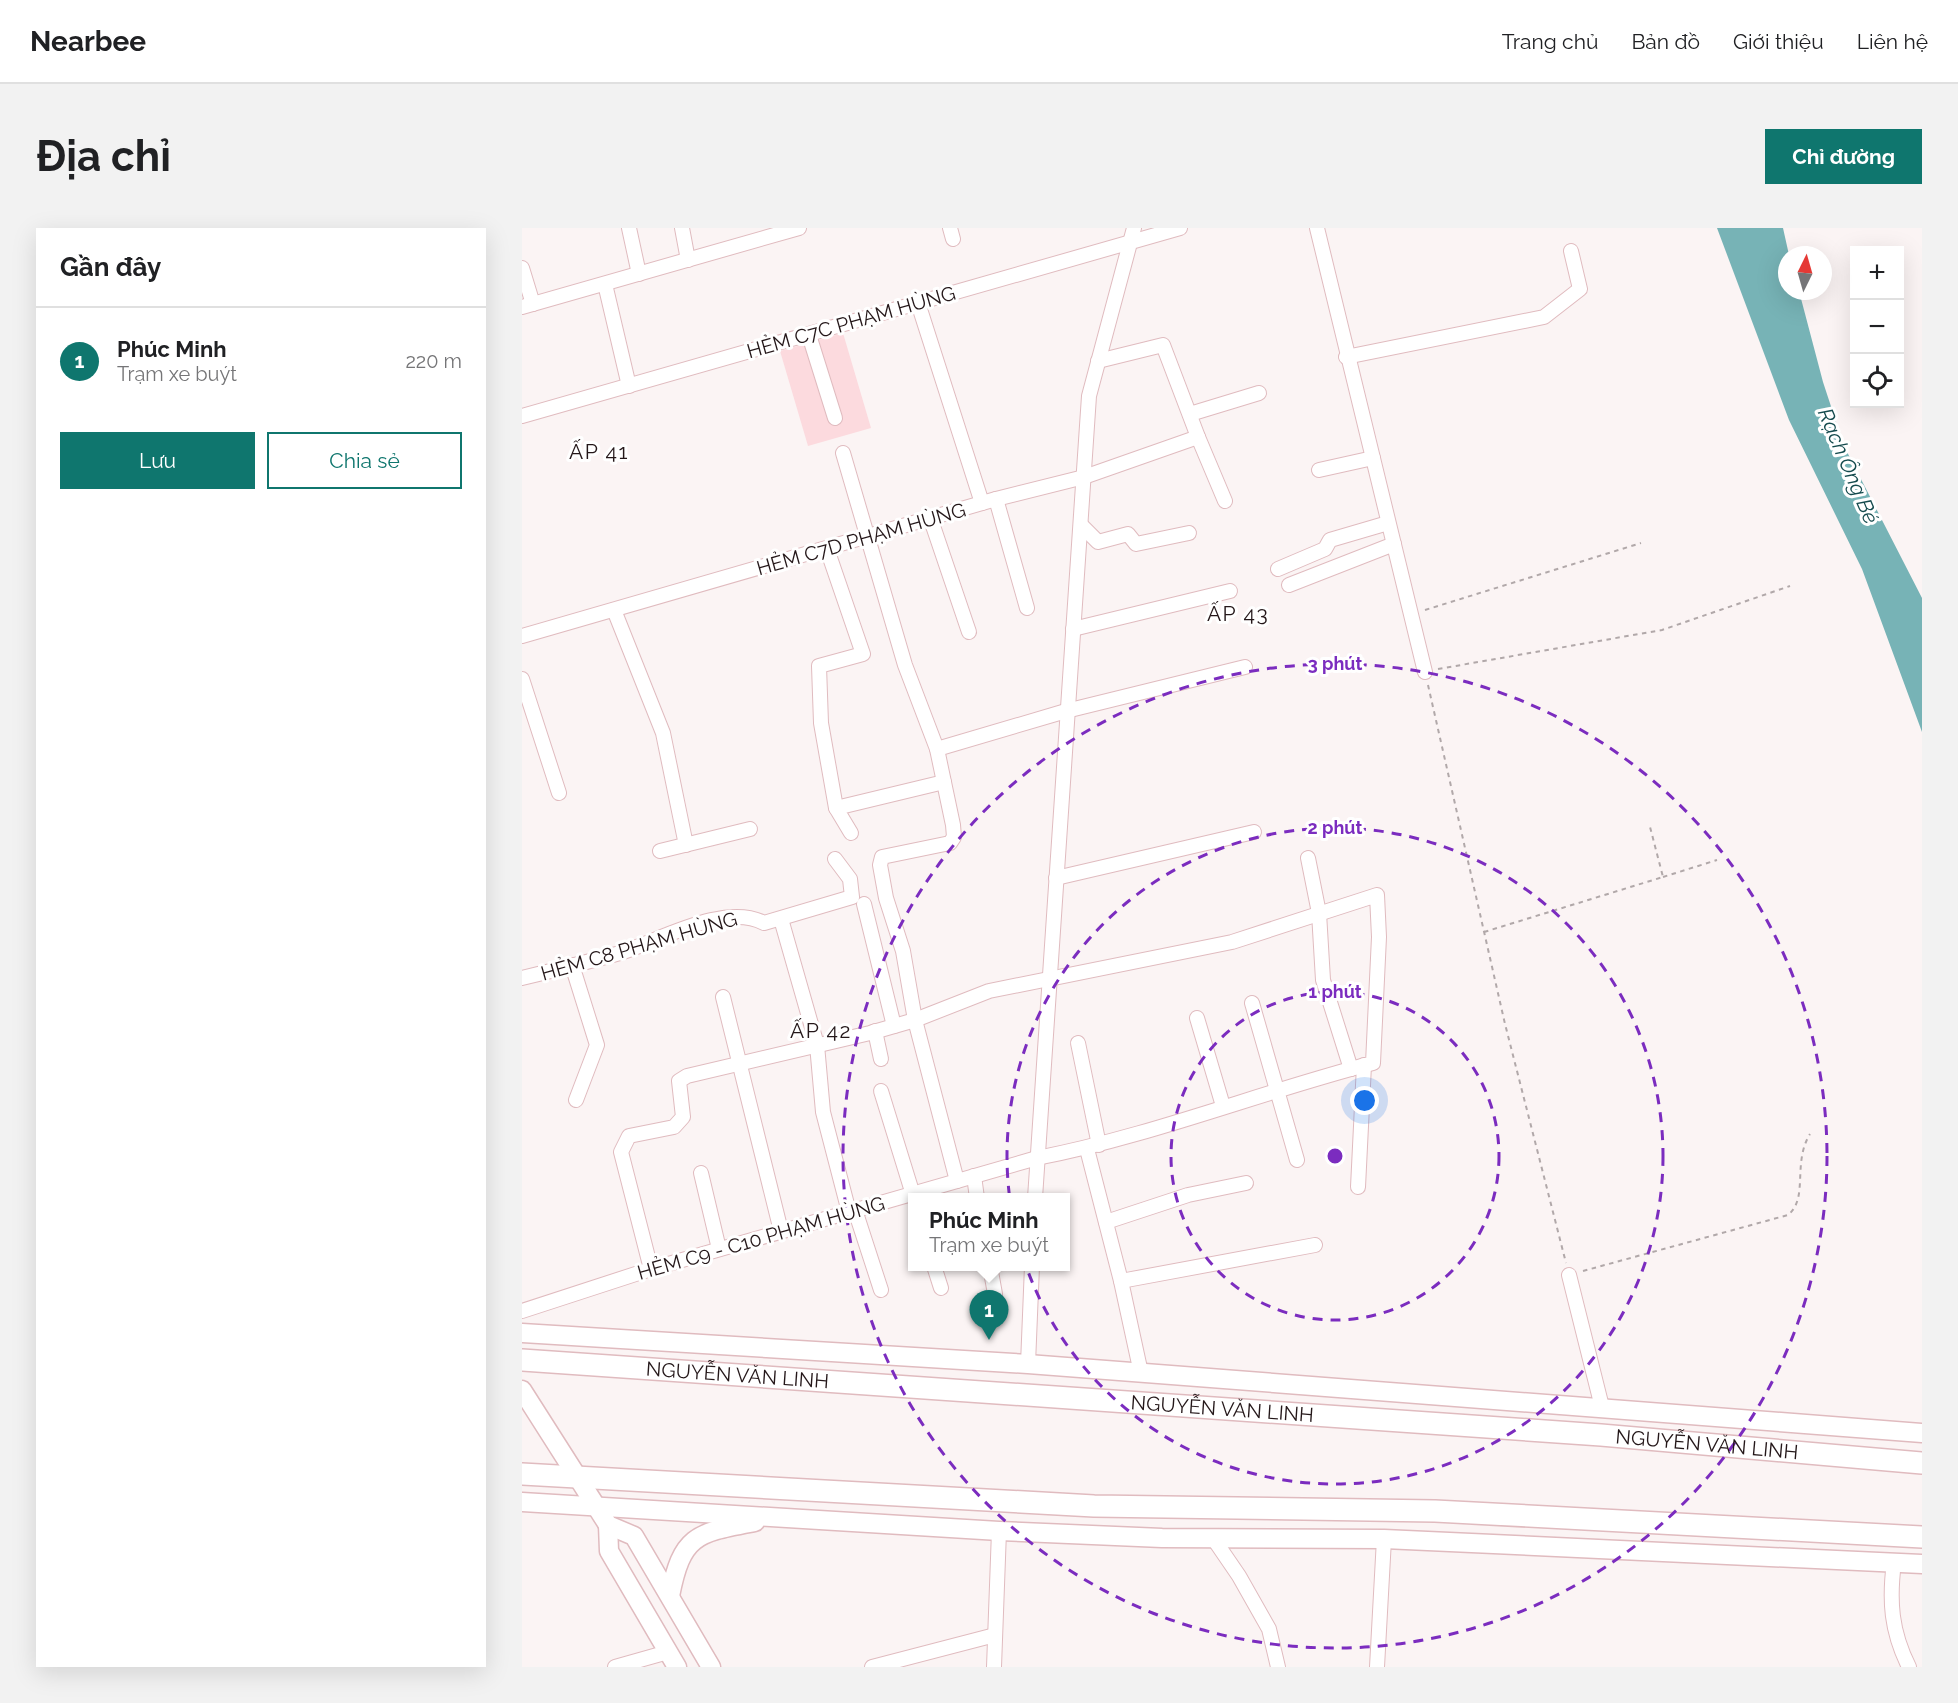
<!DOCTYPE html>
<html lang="vi">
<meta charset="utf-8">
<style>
:root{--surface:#fff;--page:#f2f2f2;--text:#202124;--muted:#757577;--line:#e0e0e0;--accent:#0f766e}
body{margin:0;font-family:Raleway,sans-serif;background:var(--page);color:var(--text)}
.controls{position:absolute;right:18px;top:18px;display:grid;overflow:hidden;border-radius:0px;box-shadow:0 6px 24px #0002}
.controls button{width:54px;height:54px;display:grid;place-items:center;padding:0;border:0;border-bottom:2px solid var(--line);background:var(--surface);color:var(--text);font:30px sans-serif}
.compass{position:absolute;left:1256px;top:18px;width:54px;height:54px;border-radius:50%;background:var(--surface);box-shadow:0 6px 24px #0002;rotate:5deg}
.you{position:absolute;left:843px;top:873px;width:21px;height:21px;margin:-15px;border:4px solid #fff;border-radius:50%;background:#1a73e8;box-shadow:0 0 0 9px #1a73e833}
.badge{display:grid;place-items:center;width:39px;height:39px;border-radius:50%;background:var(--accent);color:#fff;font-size:20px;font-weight:700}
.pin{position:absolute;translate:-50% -50px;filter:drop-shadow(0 2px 3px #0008)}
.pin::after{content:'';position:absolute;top:32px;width:21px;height:18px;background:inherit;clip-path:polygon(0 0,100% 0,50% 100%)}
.popup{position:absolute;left:386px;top:965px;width:162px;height:78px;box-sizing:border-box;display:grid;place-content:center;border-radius:0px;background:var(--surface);filter:drop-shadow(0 2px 4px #0005);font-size:20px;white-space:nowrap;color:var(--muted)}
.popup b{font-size:22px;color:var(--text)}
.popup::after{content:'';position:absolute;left:50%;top:100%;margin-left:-12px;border:12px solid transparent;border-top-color:var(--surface)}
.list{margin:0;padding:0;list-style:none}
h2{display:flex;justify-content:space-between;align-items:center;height:78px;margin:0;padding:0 24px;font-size:26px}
h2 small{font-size:20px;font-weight:400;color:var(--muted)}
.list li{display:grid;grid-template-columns:39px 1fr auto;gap:18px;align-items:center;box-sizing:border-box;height:108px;padding:0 24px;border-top:2px solid var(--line)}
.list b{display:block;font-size:22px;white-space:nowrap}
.list p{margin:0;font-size:20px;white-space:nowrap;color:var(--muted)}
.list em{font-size:20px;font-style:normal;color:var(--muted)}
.actions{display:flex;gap:12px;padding:18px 24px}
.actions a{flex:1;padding:14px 0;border:2px solid var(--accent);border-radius:0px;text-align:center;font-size:21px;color:var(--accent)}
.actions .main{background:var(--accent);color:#fff}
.icon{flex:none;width:33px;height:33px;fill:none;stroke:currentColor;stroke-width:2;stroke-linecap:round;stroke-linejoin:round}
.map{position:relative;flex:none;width:1400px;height:1439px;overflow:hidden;border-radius:0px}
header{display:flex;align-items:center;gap:36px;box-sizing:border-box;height:84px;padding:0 30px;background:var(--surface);border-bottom:2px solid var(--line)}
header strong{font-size:28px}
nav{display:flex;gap:33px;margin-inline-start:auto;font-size:21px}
.intro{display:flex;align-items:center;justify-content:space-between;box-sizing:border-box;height:144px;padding:0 36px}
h1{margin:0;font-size:42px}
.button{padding:15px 27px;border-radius:0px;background:var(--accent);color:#fff;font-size:21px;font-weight:700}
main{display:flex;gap:36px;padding:0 36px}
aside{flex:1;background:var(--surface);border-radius:0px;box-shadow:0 6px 24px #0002}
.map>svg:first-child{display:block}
</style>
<header>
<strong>Nearbee</strong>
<nav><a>Trang chủ</a><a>Bản đồ</a><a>Giới thiệu</a><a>Liên hệ</a></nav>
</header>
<div class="intro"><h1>Địa chỉ</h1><a class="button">Chỉ đường</a></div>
<main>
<aside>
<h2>Gần đây<small></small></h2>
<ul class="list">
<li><span class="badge">1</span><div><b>Phúc Minh</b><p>Trạm xe buýt</p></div><em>220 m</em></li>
</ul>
<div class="actions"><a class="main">Lưu</a><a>Chia sẻ</a></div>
</aside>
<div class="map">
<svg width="1400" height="1439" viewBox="0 0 1400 1439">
<rect width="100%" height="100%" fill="#fbf4f4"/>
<path fill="#fcdade" d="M321,105L349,200L286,218L258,123Z"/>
<path fill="#77b3b6" d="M1195,0H1261L1267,27H1265V63H1277L1301,154L1322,218L1400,370V504L1340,341L1267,192Z"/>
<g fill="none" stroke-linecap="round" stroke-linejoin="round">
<defs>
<g id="minor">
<path d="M107,0L117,46"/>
<path d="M160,0L166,32"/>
<path d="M428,0L431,11"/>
<path d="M795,0L903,444"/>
<path d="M0,40L11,76"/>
<path d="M83,56L107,158"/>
<path d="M396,75L460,275"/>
<path d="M0,79L277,0"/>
<path d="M287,107L313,190"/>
<path d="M824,129L1022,89L1058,61L1049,23"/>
<path d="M576,133L641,117L676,209L703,273"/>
<path d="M668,186L737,165"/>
<path d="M0,188L658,0"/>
<path d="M321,225L383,437L415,521L431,597L432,609L428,615L360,629L358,637L364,670L381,723L393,792L435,953"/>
<path d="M797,242L851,230"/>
<path d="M474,271L505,380"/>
<path d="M409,292L447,404"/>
<path d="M559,297L576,314L606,306L614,316L667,305"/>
<path d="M305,321L341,426L297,438L299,495L314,580"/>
<path d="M756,341L803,321L808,312L866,295"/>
<path d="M767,357L872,316"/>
<path d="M92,382L141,505L164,617"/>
<path d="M551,401L708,363"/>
<path d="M0,408L474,271L562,249L676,209"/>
<path d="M0,451L37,565"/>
<path d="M415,521L544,483L723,439"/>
<path d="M329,605L314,580L422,554"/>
<path d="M138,623L228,601"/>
<path d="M786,630L797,685L801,752L829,841"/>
<path d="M534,650L732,604"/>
<path d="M342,676L372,798"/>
<path d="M259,691L295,817L301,884L327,984"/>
<path d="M50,737L75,817L54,872"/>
<path d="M0,750C33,742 66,734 98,725C137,713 203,674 242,695L330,669L328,651L313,631"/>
<path d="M201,769L259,1003"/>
<path d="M730,775L775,932"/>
<path d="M675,790L701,878"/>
<path d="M353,803L359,831"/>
<path d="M556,815L577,917"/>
<path d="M359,863L392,970"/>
<path d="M565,921L599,1053L619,1145"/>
<path d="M179,945L197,1021"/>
<path d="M452,948L455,970"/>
<path d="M836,959L842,837"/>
<path d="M513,970L567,168L612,0"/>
<path d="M333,982L359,1062"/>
<path d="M584,994L666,967L724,955"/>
<path d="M412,1038L419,1060"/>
<path d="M468,1038L473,1066"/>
<path d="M1047,1047L1080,1179"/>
<path d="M599,1053L793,1017"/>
<path d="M0,1083L129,1041L515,930C629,908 739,864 851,835L857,709L855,667L710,714L467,763L393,792L348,805L165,848L157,853L161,889L152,899L107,908L99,924L129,1041"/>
<path d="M506,1136L510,1038"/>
<path d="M691,1310L717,1348L747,1401L756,1439"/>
<path d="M1372,1334C1367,1373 1369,1403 1387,1439"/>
<path d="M93,1439L146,1424"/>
<path d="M350,1439L473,1407"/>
<path d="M472,1439L477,1303"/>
<path d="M855,1439L862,1311"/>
</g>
<g id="major">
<path d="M0,1105L506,1136L1400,1205"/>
<path d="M0,1162L86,1297L112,1308L189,1439"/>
<path d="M0,1274L477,1303L640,1310L862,1311L1400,1336"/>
<path d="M86,1297L87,1323L155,1439"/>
<path d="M148,1368C160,1306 175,1305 233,1294"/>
</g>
<g id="highway">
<path id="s1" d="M0,1132L1079,1207L1400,1235"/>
<path d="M0,1246L572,1278L913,1283L1400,1309"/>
</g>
</defs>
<use href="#minor" stroke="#e0bbbf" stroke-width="16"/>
<use href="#major" stroke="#e0bbbf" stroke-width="21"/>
<use href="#highway" stroke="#e0bbbf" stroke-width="24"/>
<g stroke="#b1a8a9" stroke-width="2" stroke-dasharray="4.5 4.5" stroke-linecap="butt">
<path d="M903,382L1119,315"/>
<path d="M916,441L1140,402L1268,358"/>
<path d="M906,457L983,796L1044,1035"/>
<path d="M1141,649L1195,632"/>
<path d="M962,704L1141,649L1127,595"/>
<path d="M1061,1043L1266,987C1287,970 1270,935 1288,906"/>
</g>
<use href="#minor" stroke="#fff" stroke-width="14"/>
<use href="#major" stroke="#fff" stroke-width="18"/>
<use href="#highway" stroke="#fff" stroke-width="21"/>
</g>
<g fill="none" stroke="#7b2cbf" stroke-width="3" stroke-dasharray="10 8">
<circle cx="813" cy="928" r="164"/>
<circle cx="813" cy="928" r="328"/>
<circle cx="813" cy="928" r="492"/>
</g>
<g text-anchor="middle" stroke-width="6" stroke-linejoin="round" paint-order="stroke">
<g font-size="20" fill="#241719" stroke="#fff">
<text transform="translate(329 94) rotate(-16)" y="7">HẺM C7C PHẠM HÙNG</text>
<text transform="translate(339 311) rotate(-16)" y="7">HẺM C7D PHẠM HÙNG</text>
<text transform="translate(117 718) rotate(-16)" y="7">HẺM C8 PHẠM HÙNG</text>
<text transform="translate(239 1010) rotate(-16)" y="7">HẺM C9 - C10 PHẠM HÙNG</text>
<text dy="7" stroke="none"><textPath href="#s1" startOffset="216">NGUYỄN VĂN LINH</textPath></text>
<text dy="7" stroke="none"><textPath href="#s1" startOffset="702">NGUYỄN VĂN LINH</textPath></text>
<text dy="7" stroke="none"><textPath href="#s1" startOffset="1188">NGUYỄN VĂN LINH</textPath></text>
</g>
<g font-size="21" letter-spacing="1.5" fill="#241719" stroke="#fff">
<text x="77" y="231">ẤP 41</text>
<text x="716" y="393">ẤP 43</text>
<text x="299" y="810">ẤP 42</text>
</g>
<g font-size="21" font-style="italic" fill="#154b4e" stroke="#fff">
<text transform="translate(1326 238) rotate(67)" y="7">Rạch Ông Bé</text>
</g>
</g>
<circle cx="813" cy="928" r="9" fill="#7b2cbf" stroke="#fff" stroke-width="3"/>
<g font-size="18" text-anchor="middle" font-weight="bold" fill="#7b2cbf" stroke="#fff" stroke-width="6" stroke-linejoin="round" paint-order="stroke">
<text x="813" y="442">3 phút</text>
<text x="813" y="606">2 phút</text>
<text x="813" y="770">1 phút</text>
</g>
</svg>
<div class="controls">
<button>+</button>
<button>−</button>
<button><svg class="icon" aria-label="locate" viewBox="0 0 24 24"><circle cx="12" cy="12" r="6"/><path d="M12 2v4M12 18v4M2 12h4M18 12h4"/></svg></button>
</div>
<svg class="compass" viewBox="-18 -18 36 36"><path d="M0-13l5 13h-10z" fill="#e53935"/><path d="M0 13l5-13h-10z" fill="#757577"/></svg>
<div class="you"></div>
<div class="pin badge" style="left:467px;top:1112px">1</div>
<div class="popup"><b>Phúc Minh</b>Trạm xe buýt</div>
</div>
</main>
